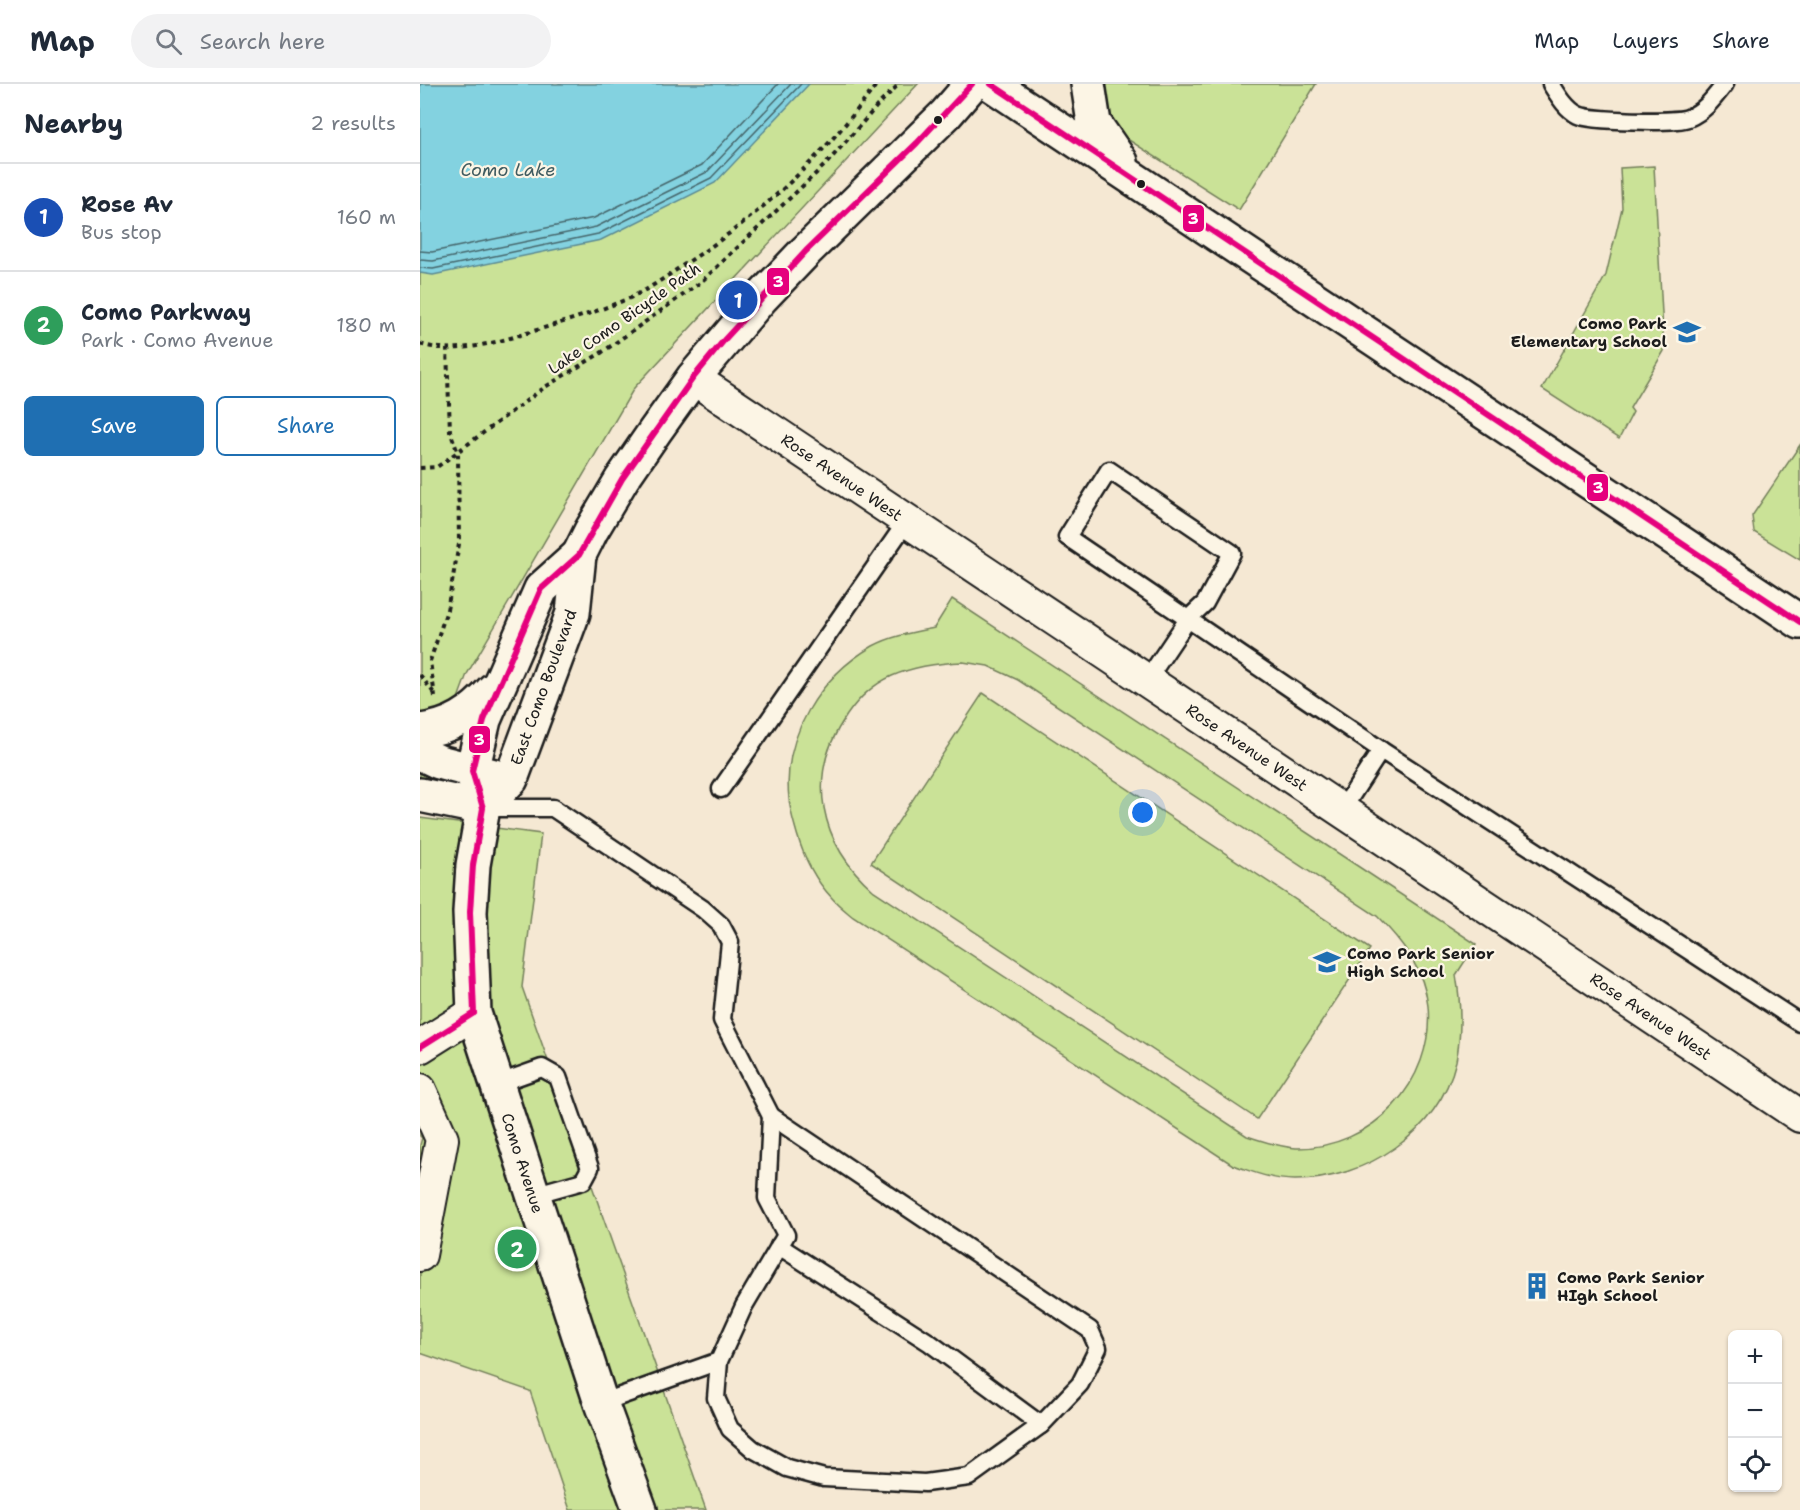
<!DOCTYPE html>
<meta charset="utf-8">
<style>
:root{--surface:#fff;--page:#f2f2f3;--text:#1f2937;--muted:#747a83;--line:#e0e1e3;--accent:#1f6fb2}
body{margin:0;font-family:"Shantell Sans",sans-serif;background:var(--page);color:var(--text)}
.controls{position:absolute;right:18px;bottom:18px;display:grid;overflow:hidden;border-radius:9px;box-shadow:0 2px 4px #0004}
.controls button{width:54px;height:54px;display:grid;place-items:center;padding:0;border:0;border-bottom:2px solid var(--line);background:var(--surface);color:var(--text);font:30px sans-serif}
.you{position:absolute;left:723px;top:729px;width:21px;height:21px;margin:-15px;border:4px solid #fff;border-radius:50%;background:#1a73e8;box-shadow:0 0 0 9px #1a73e833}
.badge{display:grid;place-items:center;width:39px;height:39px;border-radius:50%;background:var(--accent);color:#fff;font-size:20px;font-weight:700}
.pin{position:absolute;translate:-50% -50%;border:3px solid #fff;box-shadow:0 2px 6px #0006}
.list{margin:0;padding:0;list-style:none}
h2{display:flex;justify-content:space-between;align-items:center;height:78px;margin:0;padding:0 24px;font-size:26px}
h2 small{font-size:20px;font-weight:400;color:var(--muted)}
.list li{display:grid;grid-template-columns:39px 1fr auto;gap:18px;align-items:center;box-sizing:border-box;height:108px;padding:0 24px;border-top:2px solid var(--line)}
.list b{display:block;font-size:22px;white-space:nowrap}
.list p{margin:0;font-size:20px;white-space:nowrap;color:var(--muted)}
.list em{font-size:20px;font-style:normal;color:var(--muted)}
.actions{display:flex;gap:12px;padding:18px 24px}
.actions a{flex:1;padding:14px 0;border:2px solid var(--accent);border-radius:9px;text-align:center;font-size:21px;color:var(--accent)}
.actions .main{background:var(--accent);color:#fff}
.icon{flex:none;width:33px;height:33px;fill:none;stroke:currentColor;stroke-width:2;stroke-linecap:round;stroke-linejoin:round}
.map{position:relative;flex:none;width:1380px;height:1426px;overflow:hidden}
header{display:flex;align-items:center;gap:36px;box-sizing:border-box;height:84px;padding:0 30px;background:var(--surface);border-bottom:2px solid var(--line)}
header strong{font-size:28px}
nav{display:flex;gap:33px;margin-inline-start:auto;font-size:21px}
.search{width:420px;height:54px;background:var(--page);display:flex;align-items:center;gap:15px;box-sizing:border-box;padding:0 21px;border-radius:33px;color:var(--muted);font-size:22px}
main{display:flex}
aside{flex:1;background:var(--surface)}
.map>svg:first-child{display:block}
</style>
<header>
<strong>Map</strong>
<div class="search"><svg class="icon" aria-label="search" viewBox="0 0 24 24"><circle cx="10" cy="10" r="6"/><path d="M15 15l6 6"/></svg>Search here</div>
<nav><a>Map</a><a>Layers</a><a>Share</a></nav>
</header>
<main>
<aside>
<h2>Nearby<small>2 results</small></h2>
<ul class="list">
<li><span class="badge" style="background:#1a4fb4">1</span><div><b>Rose Av</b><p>Bus stop</p></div><em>160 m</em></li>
<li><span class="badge" style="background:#2e9e5b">2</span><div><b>Como Parkway</b><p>Park · Como Avenue</p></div><em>180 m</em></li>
</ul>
<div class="actions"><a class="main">Save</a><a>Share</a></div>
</aside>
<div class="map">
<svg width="1380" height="1426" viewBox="0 0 1380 1426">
<rect width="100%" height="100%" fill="#f5e8d3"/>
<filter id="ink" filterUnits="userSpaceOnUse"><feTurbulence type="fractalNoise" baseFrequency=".0167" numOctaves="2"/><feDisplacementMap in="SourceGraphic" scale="12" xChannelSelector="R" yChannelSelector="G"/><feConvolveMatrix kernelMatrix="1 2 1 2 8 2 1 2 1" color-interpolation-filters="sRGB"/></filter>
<g filter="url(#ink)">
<g fill="#cae297" stroke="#737f5a" stroke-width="1.5" fill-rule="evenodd">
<path d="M0,0H498L214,304L47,590L0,718Z"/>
<path d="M684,0H896L819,126L693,46L684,24Z"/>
<path d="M1234,82L1244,267L1210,324L1213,328L1199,355L1122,305L1186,191L1202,124L1200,84Z"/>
<path d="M1380,361V476L1334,448L1332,432Z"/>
<path d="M532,515L1056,860L1036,891C1041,920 1042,948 1036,977C1019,1049 945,1096 875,1096C853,1096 832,1088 813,1081L433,833C426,827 418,821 412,814C395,796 384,774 377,750C374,739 370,727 369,715C362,653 400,592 453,562C471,552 494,548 514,544ZM543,578L568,582L598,596L957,832C982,857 1004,885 1008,922C1015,998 952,1065 876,1064C859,1063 843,1057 827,1052L454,807C400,760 384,692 427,631C438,615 454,600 472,592C495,582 518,579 543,578Z"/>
<path d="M563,609L950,865L837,1035L451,779Z"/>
<path d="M0,734L121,750L102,903L286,1426H150L110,1307L0,1269V1061L2,1054L0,1052Z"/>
</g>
<path fill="#83d2e0" stroke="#5a8992" stroke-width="1.5" d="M0,0H389L295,99L181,156L13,191L0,189Z"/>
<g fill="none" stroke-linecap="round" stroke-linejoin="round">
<g stroke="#45656a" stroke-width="1.5">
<path d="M0,167L12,168L174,134L282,81L358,0"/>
<path d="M0,176L13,177L176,143L287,88L371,0"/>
<path d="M0,184L13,185L178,150L291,94L381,0"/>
</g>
<defs>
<g id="lane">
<path d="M1131,0C1138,11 1146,25 1158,31C1170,37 1256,39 1268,34C1285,27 1294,14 1305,0"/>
<path d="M727,596L768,535L785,519L812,469L689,386L647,453L961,666L1380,939"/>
<path d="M301,705L487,437"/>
<path d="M64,724H133L283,825L301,841L310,858L302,936L351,1032"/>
<path d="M922,726L961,666"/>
<path d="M77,1000L122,984L138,993L170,1084L163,1097L113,1111"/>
<path d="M359,1162L510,1259L621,1341"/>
<path d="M181,1319L299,1277L324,1222L366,1151L347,1114L351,1032L670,1246L678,1264L660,1300L621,1341L549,1393L505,1399L404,1394L367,1384L333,1365L310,1345L296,1314L299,1277"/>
</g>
<g id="street">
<path d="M273,294L1380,1032"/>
<path d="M0,963L54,929"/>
<path d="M0,1006L22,1055L0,1171"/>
</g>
<g id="secondary">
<path d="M571,0L1380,538"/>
<path d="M668,0L674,39L701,78"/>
<path d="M159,471L121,505L64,636L52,687L63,724L53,781L50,828L54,929L181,1319L220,1426"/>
<path d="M0,647C32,643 52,630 73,606"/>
<path d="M0,669L19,678L74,692"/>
<path d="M0,711L63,724"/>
<path d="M63,724L91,695L153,529L159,471L171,447L202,395L235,347L273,294L342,213L386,167L526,30L552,0"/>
</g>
</defs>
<use href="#lane" stroke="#1c1c1c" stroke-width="21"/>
<use href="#street" stroke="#1c1c1c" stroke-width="36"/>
<use href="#secondary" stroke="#1c1c1c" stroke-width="38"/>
<g stroke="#1c1c1c" stroke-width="4" stroke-dasharray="4.5 4.5" stroke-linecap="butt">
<path d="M0,260C34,271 74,259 107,249C141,239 174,229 207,215C227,207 247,192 265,180C340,132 404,72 457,0"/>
<path d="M0,384L17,383L125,303L181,269L280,199L407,79L457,22L479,0"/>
<path d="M0,591L14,609"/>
<path d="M15,613L10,577L27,526L39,460L38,369L30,347L27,265"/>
</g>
<use href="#lane" stroke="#fcf5e5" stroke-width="16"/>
<use href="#street" stroke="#fcf5e5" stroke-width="32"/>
<use href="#secondary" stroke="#fcf5e5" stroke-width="33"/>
<defs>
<g id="bus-1">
<path d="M571,0L1380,538"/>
<path d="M54,929L50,828L53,781L63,724L52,687L64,636L121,505L159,471L202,395L273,294L305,255L386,167L497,59L552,0"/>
<path d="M0,963L54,929"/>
</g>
</defs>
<use href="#bus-1" stroke="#fcf5e5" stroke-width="10"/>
<use href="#bus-1" stroke="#e5007d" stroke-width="6"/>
</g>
</g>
<defs>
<symbol id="school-bare" viewBox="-9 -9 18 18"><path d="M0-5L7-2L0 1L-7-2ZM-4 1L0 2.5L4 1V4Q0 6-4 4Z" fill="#1f6fb2" stroke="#fcf5e5" stroke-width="2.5" paint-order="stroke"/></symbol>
<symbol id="building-bare" viewBox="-9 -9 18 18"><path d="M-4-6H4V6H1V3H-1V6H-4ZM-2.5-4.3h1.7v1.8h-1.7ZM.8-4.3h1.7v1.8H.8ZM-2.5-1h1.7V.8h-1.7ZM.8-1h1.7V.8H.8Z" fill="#1f6fb2" stroke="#fcf5e5" stroke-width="2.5" paint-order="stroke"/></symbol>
</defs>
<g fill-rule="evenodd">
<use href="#school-bare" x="1248" y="229" width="38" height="38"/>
<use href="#school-bare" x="888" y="859" width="38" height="38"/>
<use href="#building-bare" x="1098" y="1183" width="38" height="38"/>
</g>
<g fill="#1c1c1c" stroke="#fcf5e5" stroke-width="2">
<circle cx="518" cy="36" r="5"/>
<circle cx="721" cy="100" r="5"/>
</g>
<g text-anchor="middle" stroke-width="4.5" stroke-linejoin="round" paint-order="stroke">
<g font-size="16" fill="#1c1c1c" stroke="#fcf5e5">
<text transform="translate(204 234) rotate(-35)" y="6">Lake Como Bicycle Path</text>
<text transform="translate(422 393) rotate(34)" y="6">Rose Avenue West</text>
<text transform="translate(123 603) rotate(-70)" y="6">East Como Boulevard</text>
<text transform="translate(827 663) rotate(34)" y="6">Rose Avenue West</text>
<text transform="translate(1231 932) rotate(34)" y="6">Rose Avenue West</text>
<text transform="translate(103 1079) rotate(72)" y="6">Como Avenue</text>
</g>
<g font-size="16" font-weight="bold" fill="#1c1c1c" stroke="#fcf5e5" text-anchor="start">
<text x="1247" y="245" text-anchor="end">Como Park<tspan x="1247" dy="18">Elementary School</tspan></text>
<text x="927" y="875">Como Park Senior<tspan x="927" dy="18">High School</tspan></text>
<text x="1137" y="1199">Como Park Senior<tspan x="1137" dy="18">HIgh School</tspan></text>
</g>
<g font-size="18" font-style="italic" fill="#405c61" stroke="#fcf5e5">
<text x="88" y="92">Como Lake</text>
</g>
</g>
<g stroke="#fcf5e5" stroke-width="2">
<rect x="762" y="120" width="23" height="29" rx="6" fill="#e5007d"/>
<rect x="346" y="183" width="24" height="29" rx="6" fill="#e5007d"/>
<rect x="1166" y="389" width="23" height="29" rx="6" fill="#e5007d"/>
<rect x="48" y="641" width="23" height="29" rx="6" fill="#e5007d"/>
</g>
<g font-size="16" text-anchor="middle" font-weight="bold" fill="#fff">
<text x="773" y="140">3</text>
<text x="358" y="203">3</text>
<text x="1178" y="409">3</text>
<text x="59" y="661">3</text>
</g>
</svg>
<div class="controls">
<button>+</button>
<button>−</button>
<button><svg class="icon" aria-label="locate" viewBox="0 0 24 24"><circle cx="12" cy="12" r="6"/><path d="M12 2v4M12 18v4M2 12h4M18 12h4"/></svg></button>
</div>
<div class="you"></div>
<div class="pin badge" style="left:318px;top:216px;background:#1a4fb4">1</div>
<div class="pin badge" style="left:97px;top:1165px;background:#2e9e5b">2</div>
</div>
</main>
